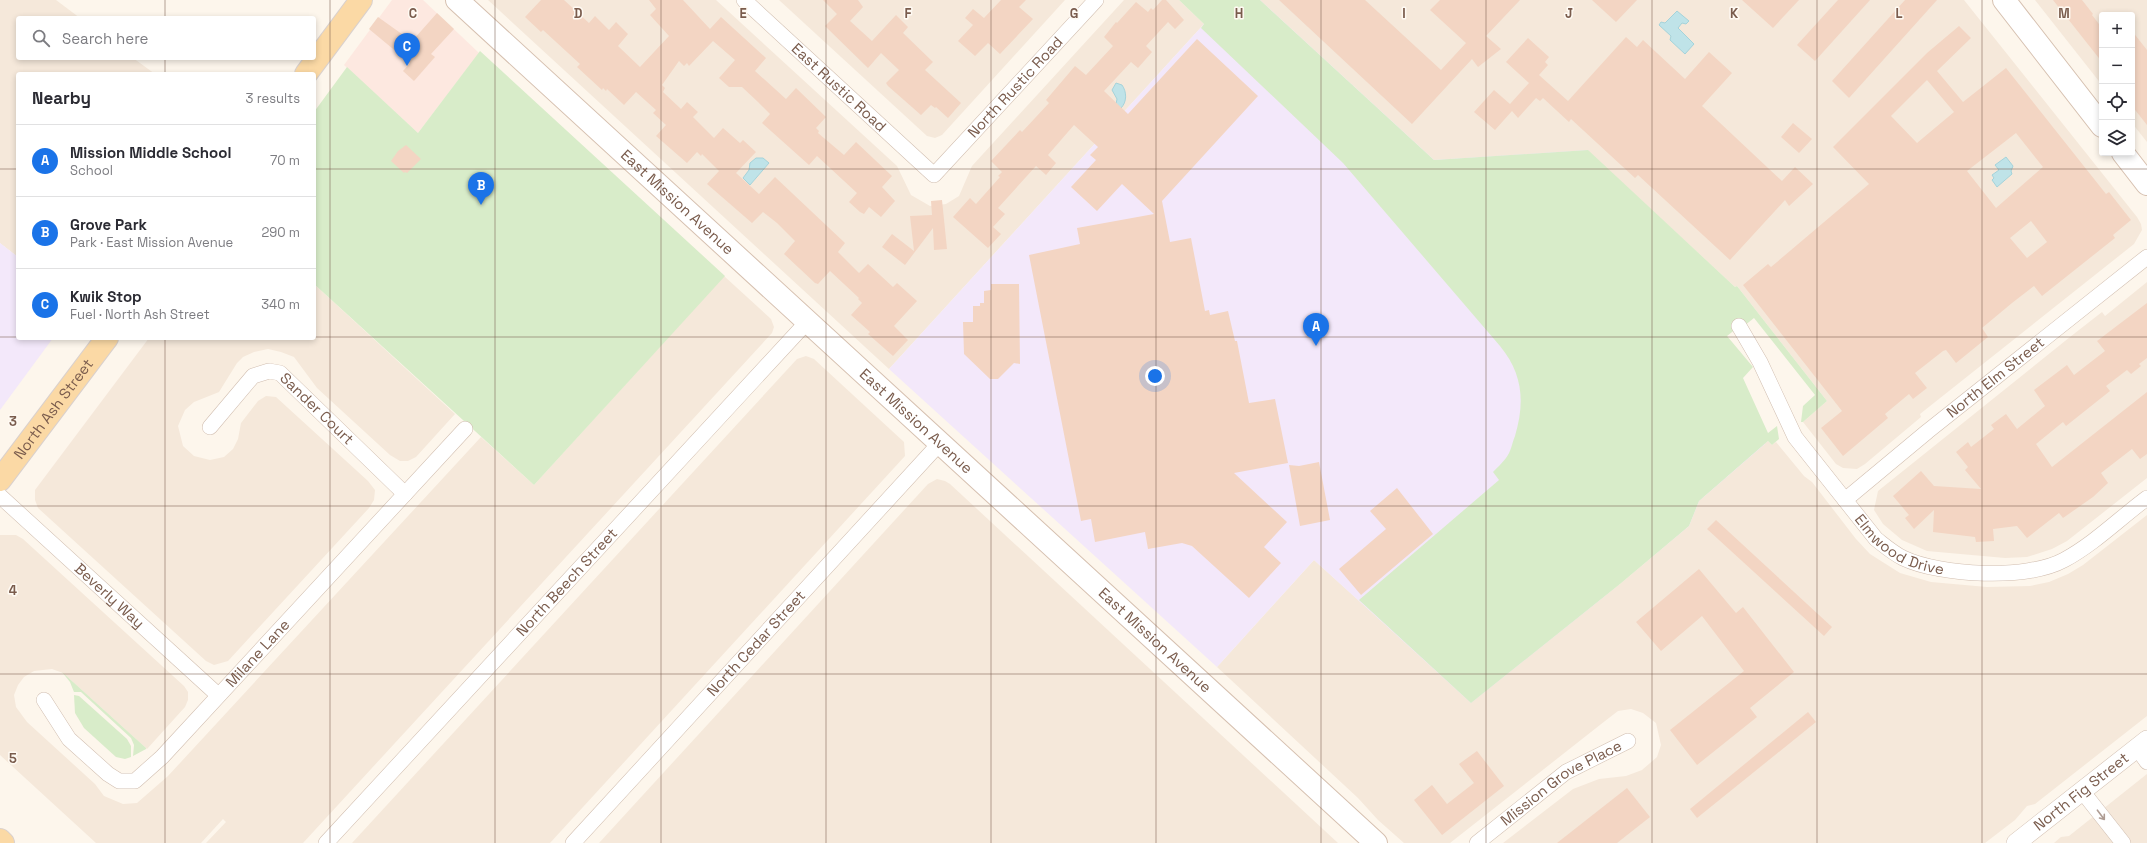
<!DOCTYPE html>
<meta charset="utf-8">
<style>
:root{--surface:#fff;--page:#f2f2f3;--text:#2b2b33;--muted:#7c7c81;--line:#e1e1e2;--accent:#1a73e8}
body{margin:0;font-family:"Space Grotesk",sans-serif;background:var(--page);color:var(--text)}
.controls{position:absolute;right:12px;top:12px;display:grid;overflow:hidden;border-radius:4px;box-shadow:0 2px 6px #0003}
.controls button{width:36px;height:36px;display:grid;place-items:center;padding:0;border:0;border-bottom:1px solid var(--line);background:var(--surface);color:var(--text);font:20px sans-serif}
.you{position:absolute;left:1155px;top:376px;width:14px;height:14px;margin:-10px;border:3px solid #fff;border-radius:50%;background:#1a73e8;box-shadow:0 0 0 6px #1a73e833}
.badge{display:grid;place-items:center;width:26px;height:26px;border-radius:50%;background:var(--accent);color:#fff;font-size:13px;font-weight:700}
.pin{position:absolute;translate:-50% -33px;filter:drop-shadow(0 1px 2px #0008)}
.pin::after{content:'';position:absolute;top:21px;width:14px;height:12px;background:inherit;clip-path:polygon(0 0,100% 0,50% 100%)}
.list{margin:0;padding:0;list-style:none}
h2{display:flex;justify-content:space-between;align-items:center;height:52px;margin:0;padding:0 16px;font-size:17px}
h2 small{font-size:13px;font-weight:400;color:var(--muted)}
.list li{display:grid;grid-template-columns:26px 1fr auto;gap:12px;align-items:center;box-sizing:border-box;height:72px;padding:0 16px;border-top:1px solid var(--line)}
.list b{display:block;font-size:15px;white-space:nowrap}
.list p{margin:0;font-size:13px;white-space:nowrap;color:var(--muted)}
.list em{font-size:13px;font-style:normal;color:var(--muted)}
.icon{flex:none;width:22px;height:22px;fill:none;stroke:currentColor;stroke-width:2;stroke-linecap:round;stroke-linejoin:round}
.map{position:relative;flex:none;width:2147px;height:843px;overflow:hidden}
.search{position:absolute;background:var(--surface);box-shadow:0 2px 6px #0003;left:16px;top:16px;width:300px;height:44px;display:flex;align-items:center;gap:10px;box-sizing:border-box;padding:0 14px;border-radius:4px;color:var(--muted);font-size:15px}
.panel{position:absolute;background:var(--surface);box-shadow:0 2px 6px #0003;left:16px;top:72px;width:300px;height:268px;border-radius:4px}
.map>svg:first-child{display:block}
</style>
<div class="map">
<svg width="2147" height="843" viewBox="0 0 2147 843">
<rect width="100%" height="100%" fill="#fdf6ec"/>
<g fill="#f5e8da">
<path d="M0,0H56L80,18H18V58H133L155,74H18V257L0,243Z"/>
<path d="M488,0H716L897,166L911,195L930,206L946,204L959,196L972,166L1124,0H1179L1204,24L889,369Z"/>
<path d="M779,0H1065L942,135L935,138L927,136Z"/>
<path d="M1260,0H1964L2137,217L2141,224L2142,230L2134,244L1920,414L1921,417L1865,464L1857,469L1843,468L1836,464L1803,422L1827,401L1737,286L1735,287L1588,151L1434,160Z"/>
<path d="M2035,0H2147V142L2132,123V15H2102V85Z"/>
<path d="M724,276L771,319L774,327L772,333L303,843H206L226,822L223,819L201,843H96L0,755V535H16L23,539L184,686L188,692V700L185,707L147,749L63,673L52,669L34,671L24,677L18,685L14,695L16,707L27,722L95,784L104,796L123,804L137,803L168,776L481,437L534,485Z"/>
<path d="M2147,282V478L2067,541L2052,549L2027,557L2005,558L1927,551L1902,540L1883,524L1874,510L1878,491L2070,337L2102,312L2105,316Z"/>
<path d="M314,284L455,414L416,457L408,461H400L390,455L317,388L294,357L281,352L268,349L254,352L243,357L237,363L219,392L194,402L185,410L178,426L183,446L194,456L210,460L224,457L233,449L238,439L241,423L258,401L266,396L276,397L368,481L375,490L374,500L369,508L228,661L214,665L206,661L38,508L35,500V490L149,338H314Z"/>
<path d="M806,356L814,359L904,442L905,456L550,843H352L797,359Z"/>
<path d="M1768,441L1772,445L1776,442L1804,476L1812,482L1856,539L1870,554L1900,573L1931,582L1987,587L2030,586L2049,582L2068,574L2083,565L2147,515V716L2035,804L2027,806L2015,820L1985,843H1503L1573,789L1599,779L1626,776L1642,770L1657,757L1661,745L1656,723L1643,713L1631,709L1618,711L1605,721L1450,843H1404L1378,820L1358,798L1217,667L1314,560L1471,702L1620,584L1689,526L1699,501Z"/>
<path d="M937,479L945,481L950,484L1338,843H599L928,484Z"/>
<path d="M2147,774V843H2054L2061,837L2069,836Z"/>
</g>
<path fill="#fde8e0" d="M392,0H423L479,53L418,133L344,65Z"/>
<g fill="#f3e8fa">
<path d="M1260,0L1434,160L1588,150L1695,311L1765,444L1699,501L1689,526L1600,600L1471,703L1314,560L1217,667L889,369L1204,24Z"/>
<path d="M0,243L18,257V338H53L0,410Z"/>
</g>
<g fill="#d8ecc9">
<path d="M1179,0H1260L1434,160L1588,150L1735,287L1737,286L1827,401L1803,422H1801L1803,406L1815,395L1754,318L1744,326L1741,325L1727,336L1753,367L1743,378L1768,433L1777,426L1779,439L1772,445L1768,441L1699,501L1689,526L1620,584L1471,703L1359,600L1499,480L1493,472C1497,468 1502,463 1506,458C1511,452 1512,443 1515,436C1525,402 1523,374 1500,346L1343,163L1201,28L1204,24Z"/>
<path d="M480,51L725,276L534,485L314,284V112L347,67L418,133Z"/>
<path d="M62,672L146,748V749L133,756L134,745L131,738L81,692H74L70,682Z"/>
<path d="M74,695L79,696L127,739L131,746V757L125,759L116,757L84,728L75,713Z"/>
</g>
<g fill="#bfe3e8" stroke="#a5d3da">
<path d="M1677,11L1689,21L1686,24L1682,23L1678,28L1694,44L1685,54L1670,40L1671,36L1659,25L1661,22L1665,23Z"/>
<path d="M1116,83L1122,85C1127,92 1127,102 1121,108L1116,104L1117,99L1112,90Z"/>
<path d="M2006,157L2013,166L2011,171L2012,174L1997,187L1992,180L1994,178L1992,175L1999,170L1995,165Z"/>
<path d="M756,158H763L769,163L750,185L743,178L749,170L750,163Z"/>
</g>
<g fill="#f3d5c3" fill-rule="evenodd">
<path d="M541,0H564L589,23L595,16L609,30L616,22L628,34L618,46L640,67L669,36L650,15L656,9L649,0H683L710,29L721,17L766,58L755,71L786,99L796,88L826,117L816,128L819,131L818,133L844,155L856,142L892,176L882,187L895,201L881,217L869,207L864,214L860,212L849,202L857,193L817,156L809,165L762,123L770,114L758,102L742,87H729L719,78L735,60L713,41L689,66L687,63L684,66L679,61L662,85L665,88L663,92L681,109L687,102L698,112L693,117L714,138L723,128L740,143L743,140L756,152L736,173L759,194L775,177L845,243L838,252L859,273L868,264L893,287L897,283L917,301L894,326L908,340L893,356L868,334L870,332L851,315L862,303L858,299L859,298L830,271L818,284L815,283L784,254L795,241L777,223L763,212L752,223L707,184L719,171L702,154L701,156L697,152L687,163L656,136L666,125L653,113L656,110L636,92L624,105L607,89L606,91L603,88L602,90L577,67L580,64L543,30L541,32L525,17Z"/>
<path d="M823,0H858L863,7L850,21L872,41L896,15L908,27L903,33L933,62L925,70L961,103L948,118L936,107L935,108L931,105L921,115L888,86L886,83L899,70L881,53L868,68L825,26L837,14Z"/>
<path d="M1001,0H1026L1019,7L1033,19L1000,54L988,43L975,56L958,41L973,25L965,18L973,9L984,18Z"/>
<path d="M1162,0H1166L1184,20L1175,29L1168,22L1146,46L1152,52L1138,68L1131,62L1104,91L1128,114L1197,39L1258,96L1162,201L1170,242L1191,238L1205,311L1209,310L1210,315L1228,311L1235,341H1237L1249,403L1275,399L1288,463L1234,473L1287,522L1264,547L1281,563L1249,598L1192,546L1182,543L1148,549L1145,532L1095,542L1091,519L1081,521L1029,255L1080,244L1077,228L1154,214L1122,184L1097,211L1071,187L1096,160L1090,155L1098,147L1074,125L1048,155L1056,163L1046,175L1036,166L998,208L1005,214L993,227L1001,234L988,248L953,217L970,198L976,204L1000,177L998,176L1002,172L991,161L1020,130L1022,132L1049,103L1046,100L1075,66L1086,75L1113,46L1104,37L1116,22L1117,23L1136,2L1148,12L1151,8L1153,10Z"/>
<path d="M1279,0H1365L1441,70L1466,43L1430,10L1440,0H1520L1486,36L1501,49L1478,67L1472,59L1412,124Z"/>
<path d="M1592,0H1637L1616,22Z"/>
<path d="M1742,0H1799L1773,28Z"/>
<path d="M1838,0H1870L1815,61L1797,45Z"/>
<path d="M1905,0H1937L1849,98L1832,81Z"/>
<path d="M2053,0H2082L2093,14L2092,15L2102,28V62Z"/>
<path d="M437,13L454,29L431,54L435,57L414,81L403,71L410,63L369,29L378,17L406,37L409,34L414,39Z"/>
<path d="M1959,26L1971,38L1937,71L1963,102L2006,68L2106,194L2109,192L2131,220L2113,235L2115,238L2042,296L2034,286L2012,303L1982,328L1988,337L1956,363L1946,350L1943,351L1915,373L1927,388L1913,399L1909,394L1885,414L1888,418L1843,456L1821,428L1842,411L1743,285L1768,264L1771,267L1869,184L1833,147L1927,53ZM1927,80L1954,112L1917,143L1891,116ZM2016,133L2043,167L1996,208L1967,171ZM2031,221L2047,242L2027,258L2010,238Z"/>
<path d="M2132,31L2147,50V125L2132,106Z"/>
<path d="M1626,37L1637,47L1643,40L1685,79L1709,52L1732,73L1702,106L1782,181L1795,167L1813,184L1789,206L1785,200L1730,260L1638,175L1635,178L1571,119L1569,122L1543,98L1540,101L1536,98L1518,118L1512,111L1495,130L1474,112L1494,90L1510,104L1529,83L1506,62L1528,38L1549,57L1545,62L1548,65L1539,75L1568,101Z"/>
<path d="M1793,123L1812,139L1799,153L1781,137Z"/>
<path d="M406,145L421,159L407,173L405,172L404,173L391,161L398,151Z"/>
<path d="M942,200L947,249L934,250L933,228L905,265L882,247L892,234L914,251L910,216L932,215L931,201Z"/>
<path d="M991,284H1019L1020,364L1014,363L998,379H990L964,354L963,322H973V306H980V303H984V291L991,290Z"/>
<path d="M2147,303V358L2139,364L2141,366L2131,374L2127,370L2106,386L2110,391L2066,426L2063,422L2036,444L2052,467L2147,392V454L2140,459L2132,449L2101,473L2108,483L2093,497L2063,518L2059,513L2027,538L2017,526L1993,529L1994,541L1976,542L1975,537L1933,532L1934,510L1914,529L1905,518L1909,515L1893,496L1921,471L1934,486L1981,489L1965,470L1968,467L1956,452L1968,442L1971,447L1994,429L1991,425L2006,414L2017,429L2045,406L2034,390L2067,365L2074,375L2105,351L2097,341Z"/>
<path d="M1319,462L1330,520L1300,526L1289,465L1299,466Z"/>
<path d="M1397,488L1433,534L1361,595L1339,569L1386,529L1370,511Z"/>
<path d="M1716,520L1832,627L1824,636L1707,529Z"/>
<path d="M1699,569L1736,613L1743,607L1794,672L1750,708L1757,717L1697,765L1670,730L1744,671L1702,616L1661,651L1636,622Z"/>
<path d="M1808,712L1816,722L1697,818L1690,809Z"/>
<path d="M1477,751L1504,786L1442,835L1414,800L1432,785L1447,804L1474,783L1459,764Z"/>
<path d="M1627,788L1650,817L1617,843H1557Z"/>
</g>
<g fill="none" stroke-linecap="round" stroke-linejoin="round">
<defs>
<g id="minor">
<path id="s1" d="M744,0L934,175L1096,0"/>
<path id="s2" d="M1739,326L1760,362L1795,437L1876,539C1885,546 1893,553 1903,558C1941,576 2027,580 2064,560C2094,544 2120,518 2147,498"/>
<path id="s3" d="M210,427L253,376L269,371L280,373L405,494"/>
<path id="s4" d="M0,496L218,695"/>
<path id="s5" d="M1845,500L1928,431L2147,257"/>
<path id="s6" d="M44,700L69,739L108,774L119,781H135L162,757L465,429"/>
<path d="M2137,748L2147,762"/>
<path d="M2082,791L2123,843"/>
<path id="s7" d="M326,843L807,322"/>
<path id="s8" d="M573,843L939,444"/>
<path id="s9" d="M1477,843L1566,772L1628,741"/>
</g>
<g id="tertiary">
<path id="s10" d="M2016,843L2147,740"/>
</g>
<g id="secondary">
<path id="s11" d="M457,0L1376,843"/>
<path d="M2004,0L2102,126"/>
<path d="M2123,153L2147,184"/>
</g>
<g id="primary">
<path d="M306,74L361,0"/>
<path id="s12" d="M0,480L107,338"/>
<path d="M0,840L3,843"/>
</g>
</defs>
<use href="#minor" stroke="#d1beb0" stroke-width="16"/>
<use href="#tertiary" stroke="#d1beb0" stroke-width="20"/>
<use href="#secondary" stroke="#d6c0b0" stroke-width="24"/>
<use href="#primary" stroke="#dad1cd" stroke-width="24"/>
<use href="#minor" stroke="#fff" stroke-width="15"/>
<use href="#tertiary" stroke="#fff" stroke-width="19"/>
<use href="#secondary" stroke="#fff" stroke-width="22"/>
<use href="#primary" stroke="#fbd9a5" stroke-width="22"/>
</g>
<defs><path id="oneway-shaft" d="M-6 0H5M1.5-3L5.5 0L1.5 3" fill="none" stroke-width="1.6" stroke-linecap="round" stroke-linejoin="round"/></defs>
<use stroke="#af9d94" href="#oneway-shaft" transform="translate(2101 815) rotate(53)"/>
<path fill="none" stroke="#7a5c4d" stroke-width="1" stroke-opacity="0.55" d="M165,0V18M330,0V843M495,0V843M661,0V843M826,0V843M991,0V843M1156,0V843M1321,0V843M1486,0V843M1652,0V843M1817,0V843M1982,0V843M165,58V74M0,169H18M314,169H2147M0,337H18M314,337H2147M165,338V843M0,506H2147M0,674H2147"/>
<g text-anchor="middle" stroke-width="3" stroke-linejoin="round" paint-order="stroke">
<g font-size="15" fill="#7a5c4d" stroke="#fffaf3">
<text dy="5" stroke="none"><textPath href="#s1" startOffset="129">East Rustic Road</textPath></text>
<text dy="5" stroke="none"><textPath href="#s1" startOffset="378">North Rustic Road</textPath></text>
<text dy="5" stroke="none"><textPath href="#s11" startOffset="299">East Mission Avenue</textPath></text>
<text dy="5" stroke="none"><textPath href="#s5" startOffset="194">North Elm Street</textPath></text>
<text dy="5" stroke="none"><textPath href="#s12" startOffset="89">North Ash Street</textPath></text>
<text dy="5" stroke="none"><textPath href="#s3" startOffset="146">Sander Court</textPath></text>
<text dy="5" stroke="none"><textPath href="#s11" startOffset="623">East Mission Avenue</textPath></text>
<text dy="5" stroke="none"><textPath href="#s2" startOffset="278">Elmwood Drive</textPath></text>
<text dy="5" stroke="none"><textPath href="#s7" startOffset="355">North Beech Street</textPath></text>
<text dy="5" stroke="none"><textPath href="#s4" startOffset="148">Beverly Way</textPath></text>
<text dy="5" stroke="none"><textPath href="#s11" startOffset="947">East Mission Avenue</textPath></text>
<text dy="5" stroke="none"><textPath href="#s8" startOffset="271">North Cedar Street</textPath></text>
<text dy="5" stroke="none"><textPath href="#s6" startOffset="305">Milane Lane</textPath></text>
<text dy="5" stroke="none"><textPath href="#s9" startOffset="104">Mission Grove Place</textPath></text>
<text dy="5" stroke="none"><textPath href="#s10" startOffset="83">North Fig Street</textPath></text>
</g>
</g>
<g font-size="13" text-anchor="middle" font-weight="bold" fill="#7a5c4d" stroke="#fffaf3" stroke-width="3" stroke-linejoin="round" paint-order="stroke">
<text x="413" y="18">C</text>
<text x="578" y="18">D</text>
<text x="743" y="18">E</text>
<text x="908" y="18">F</text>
<text x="1074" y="18">G</text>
<text x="1239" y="18">H</text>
<text x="1404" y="18">I</text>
<text x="1569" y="18">J</text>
<text x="1734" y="18">K</text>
<text x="1899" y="18">L</text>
<text x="2064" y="18">M</text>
<text x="13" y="426">3</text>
<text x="13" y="595">4</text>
<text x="13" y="763">5</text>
</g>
</svg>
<div class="controls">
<button>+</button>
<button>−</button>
<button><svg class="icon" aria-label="locate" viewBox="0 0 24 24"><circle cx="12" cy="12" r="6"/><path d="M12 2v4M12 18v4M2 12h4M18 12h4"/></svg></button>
<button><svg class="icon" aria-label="layers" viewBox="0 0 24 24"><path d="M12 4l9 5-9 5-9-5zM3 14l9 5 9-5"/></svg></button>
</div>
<div class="you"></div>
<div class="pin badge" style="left:1316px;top:346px">A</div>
<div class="pin badge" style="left:481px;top:205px">B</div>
<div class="pin badge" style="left:407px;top:66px">C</div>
<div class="search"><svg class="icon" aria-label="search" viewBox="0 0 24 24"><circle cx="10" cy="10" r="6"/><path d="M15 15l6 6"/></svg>Search here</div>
<section class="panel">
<h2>Nearby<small>3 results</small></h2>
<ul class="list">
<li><span class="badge">A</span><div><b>Mission Middle School</b><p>School</p></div><em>70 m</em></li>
<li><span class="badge">B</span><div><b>Grove Park</b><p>Park · East Mission Avenue</p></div><em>290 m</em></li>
<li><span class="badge">C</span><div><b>Kwik Stop</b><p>Fuel · North Ash Street</p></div><em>340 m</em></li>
</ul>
</section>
</div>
